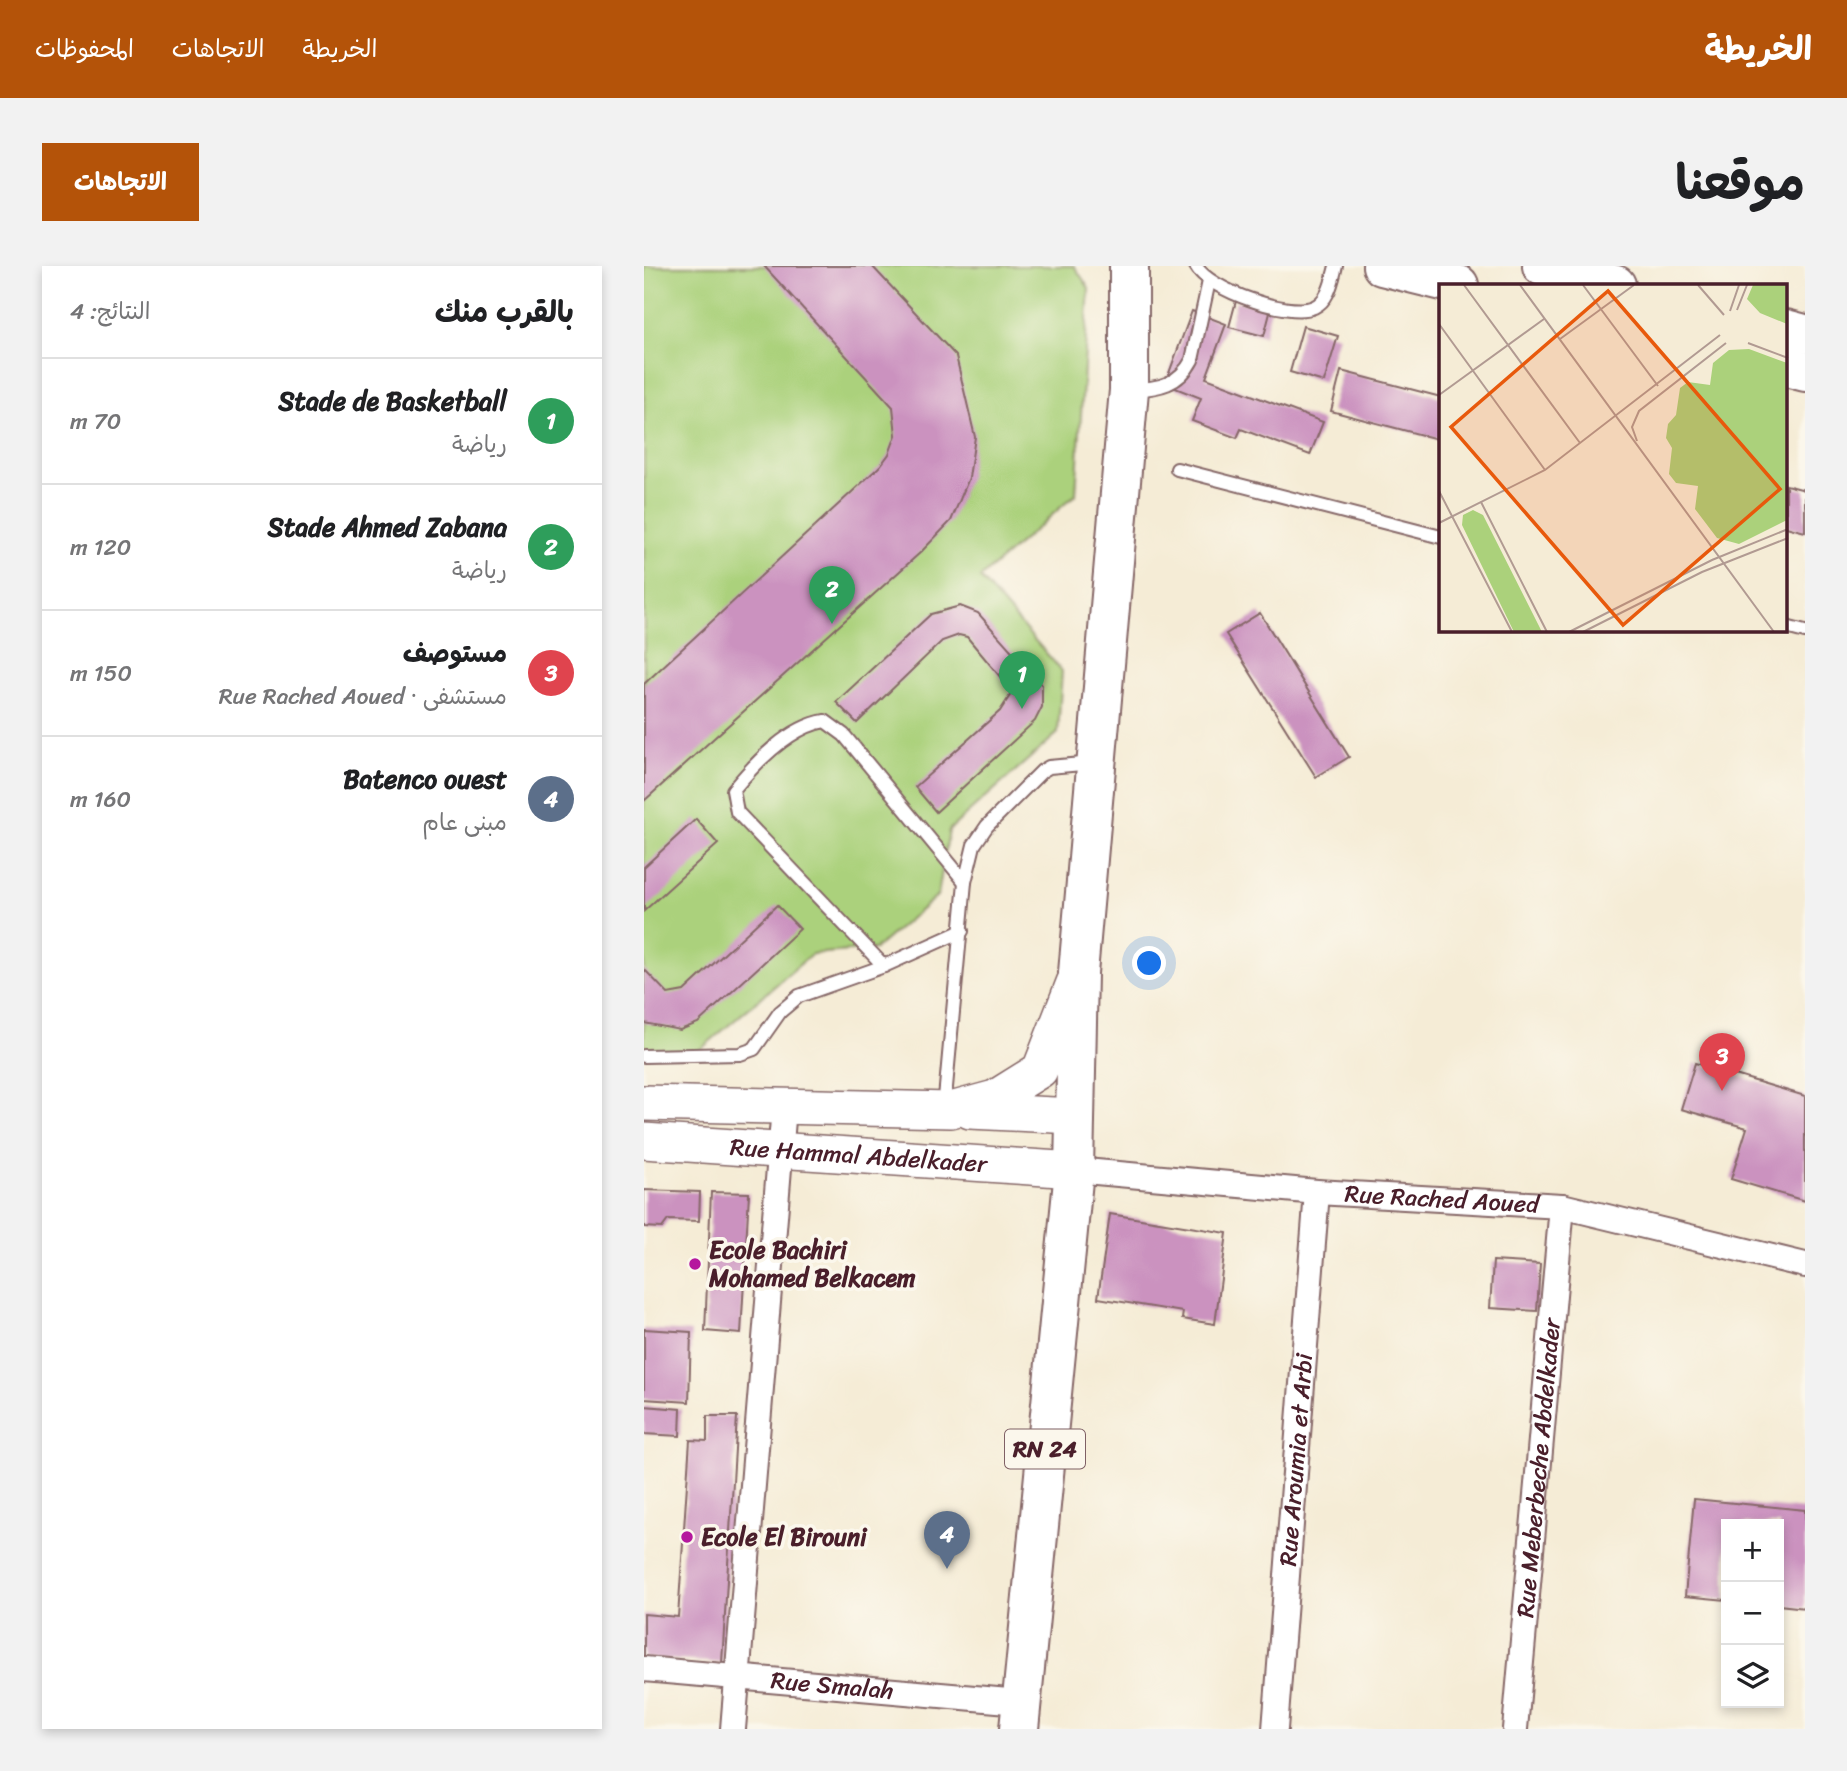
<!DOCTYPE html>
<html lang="ar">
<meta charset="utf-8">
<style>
:root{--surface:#fff;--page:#f2f2f2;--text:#202124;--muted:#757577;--line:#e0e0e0;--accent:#b45309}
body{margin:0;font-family:Sriracha,"Playpen Sans Arabic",sans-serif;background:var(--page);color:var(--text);direction:rtl}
.controls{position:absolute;right:21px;bottom:21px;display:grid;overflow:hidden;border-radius:0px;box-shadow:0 4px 10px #0003}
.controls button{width:63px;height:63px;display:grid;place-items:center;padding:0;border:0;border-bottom:2px solid var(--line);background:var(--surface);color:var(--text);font:35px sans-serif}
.you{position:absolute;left:506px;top:698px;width:24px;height:24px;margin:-18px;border:5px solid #fff;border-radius:50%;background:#1a73e8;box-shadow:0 0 0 10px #1a73e833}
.badge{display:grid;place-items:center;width:46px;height:46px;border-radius:50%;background:var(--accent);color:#fff;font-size:23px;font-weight:700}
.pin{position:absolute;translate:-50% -58px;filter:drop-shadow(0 2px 4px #0008)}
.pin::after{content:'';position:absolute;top:37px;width:24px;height:21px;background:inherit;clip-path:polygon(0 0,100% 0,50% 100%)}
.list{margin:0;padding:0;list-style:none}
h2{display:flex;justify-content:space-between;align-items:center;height:91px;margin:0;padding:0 28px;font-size:30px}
h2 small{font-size:23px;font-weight:400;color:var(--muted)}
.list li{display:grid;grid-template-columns:46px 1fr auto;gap:21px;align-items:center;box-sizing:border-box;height:126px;padding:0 28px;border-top:2px solid var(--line)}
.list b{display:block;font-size:26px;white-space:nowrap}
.list p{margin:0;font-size:23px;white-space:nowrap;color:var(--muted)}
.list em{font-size:23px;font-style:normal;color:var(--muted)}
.icon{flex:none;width:38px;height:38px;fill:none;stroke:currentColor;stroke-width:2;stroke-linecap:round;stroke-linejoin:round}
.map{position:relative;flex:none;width:1161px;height:1463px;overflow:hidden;direction:ltr;border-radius:0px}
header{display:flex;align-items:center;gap:42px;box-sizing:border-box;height:98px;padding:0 35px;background:var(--accent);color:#fff}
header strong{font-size:33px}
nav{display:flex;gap:38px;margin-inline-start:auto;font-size:24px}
.intro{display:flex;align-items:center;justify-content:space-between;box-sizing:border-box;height:168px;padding:0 42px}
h1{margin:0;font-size:49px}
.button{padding:18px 32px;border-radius:0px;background:var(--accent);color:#fff;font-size:24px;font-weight:700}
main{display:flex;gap:42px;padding:0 42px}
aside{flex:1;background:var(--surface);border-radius:0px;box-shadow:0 4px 10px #0003}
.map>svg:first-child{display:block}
</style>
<header>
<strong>الخريطة</strong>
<nav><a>الخريطة</a><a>الاتجاهات</a><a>المحفوظات</a></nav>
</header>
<div class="intro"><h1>موقعنا</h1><a class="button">الاتجاهات</a></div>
<main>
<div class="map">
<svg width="1161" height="1463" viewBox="0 0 1161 1463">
<rect width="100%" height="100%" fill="#fbf7ec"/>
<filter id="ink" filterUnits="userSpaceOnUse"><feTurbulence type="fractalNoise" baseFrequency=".0143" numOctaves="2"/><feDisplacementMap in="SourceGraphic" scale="14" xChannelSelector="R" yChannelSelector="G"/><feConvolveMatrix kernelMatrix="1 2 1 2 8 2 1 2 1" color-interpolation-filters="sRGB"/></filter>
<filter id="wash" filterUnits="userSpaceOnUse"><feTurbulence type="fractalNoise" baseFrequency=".00686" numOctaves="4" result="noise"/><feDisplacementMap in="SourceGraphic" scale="28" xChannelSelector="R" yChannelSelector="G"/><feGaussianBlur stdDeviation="1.57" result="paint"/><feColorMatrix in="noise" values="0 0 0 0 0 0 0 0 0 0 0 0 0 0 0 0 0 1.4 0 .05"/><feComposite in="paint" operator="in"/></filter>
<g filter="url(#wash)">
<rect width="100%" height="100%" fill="#f5ecd6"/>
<path fill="#abd17b" stroke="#7a7853" stroke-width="2" d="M0,0H430L445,22L432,228L336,312L418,405L414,467L305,564L294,629L231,683L168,688L50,789L0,786Z"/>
<g id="blocks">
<g fill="#cb92bf">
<path d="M120,0H228L312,90L331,171L325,212L307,255L277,286L0,535V418L236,200L245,188L252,169L249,141Z"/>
<path d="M592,35L627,43L620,70L585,61Z"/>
<path d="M548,45L582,58L562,112L679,156L666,189L597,163L593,172L548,155L557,132L521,118Z"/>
<path d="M659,60L694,70L680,116L646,106Z"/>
<path d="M697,105L797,131V174L687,145Z"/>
<path d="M1142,219L1161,224V266L1142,261Z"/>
<path d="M316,340L334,347L398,419V441L391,455L292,546L271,521L356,445L367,428L363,419L323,371L315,369L298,375L213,457L192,436L287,348Z"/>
<path d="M616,347L705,491L672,511L582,368Z"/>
<path d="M52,553L74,578L0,645V601Z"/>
<path d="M133,639L156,663L54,757L36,764L0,757V703L24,728L40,725Z"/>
<path d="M1051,797L1161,830V935L1087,913L1103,862L1037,843Z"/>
<path d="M0,924L56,926L55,955L24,954L18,962L0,961Z"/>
<path d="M67,926L105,927L97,1068L61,1065Z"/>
<path d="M466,948L583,967L571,1058L538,1053L539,1046L454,1032Z"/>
<path d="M849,995L896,998L893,1045L846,1042Z"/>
<path d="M0,1063L47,1066L45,1136L0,1133Z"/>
<path d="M0,1140L37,1143L36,1170L0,1168Z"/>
<path d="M63,1150H93L78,1397L0,1392V1348L34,1351L46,1174L63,1175Z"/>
<path d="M1050,1233L1161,1244V1342L1135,1339V1258H1082V1334L1041,1330Z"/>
</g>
</g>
</g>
<g filter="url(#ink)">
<use href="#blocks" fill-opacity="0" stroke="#866767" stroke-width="2"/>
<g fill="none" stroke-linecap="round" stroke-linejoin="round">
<defs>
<g id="lane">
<path d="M552,0C565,24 645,52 670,41C685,34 688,15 692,0"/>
<path d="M489,124C515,122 535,119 548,94L565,15"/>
<path d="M533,203L797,271"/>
<path d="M1142,361L1161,366"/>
<path d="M240,700L93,546L89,524C112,496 145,461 181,455L200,469L321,616"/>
<path d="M0,790L96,788L110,783L136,746L155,730L240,700L318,665"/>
<path d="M300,843L321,616L330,579L343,560L398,505L405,501L449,497"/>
</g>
<g id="street">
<path id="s1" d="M430,904L673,926L918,940L1161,999"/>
<path id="s2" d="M0,1403L376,1436"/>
<path d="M89,1463L140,841"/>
<path id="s3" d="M631,1463L673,926"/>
<path id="s4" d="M871,1463L918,940"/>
</g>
<g id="secondary">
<path d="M0,837L307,844L351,832L396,804L430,717"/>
<path d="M326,845L431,850"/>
<path id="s5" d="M0,875L430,904"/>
</g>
<g id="primary">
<path d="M738,0L815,19"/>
<path d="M898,0L972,19"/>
<path d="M1142,63L1161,68"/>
<path d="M1142,101L1161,106"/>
<path d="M375,1463L430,904L434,707L485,124V0"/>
</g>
</defs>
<use href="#lane" stroke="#866767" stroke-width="16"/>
<use href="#street" stroke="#866767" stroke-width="28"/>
<use href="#secondary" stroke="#866767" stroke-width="38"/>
<use href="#primary" stroke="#866767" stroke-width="42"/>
<use href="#lane" stroke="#fff" stroke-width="12"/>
<use href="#street" stroke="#fff" stroke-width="24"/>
<use href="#secondary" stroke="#fff" stroke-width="35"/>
<use href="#primary" stroke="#fff" stroke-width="38"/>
</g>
</g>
<g fill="#b5179e" stroke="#fbf7ec" stroke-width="2.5">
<circle cx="51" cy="998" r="7"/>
<circle cx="43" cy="1271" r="7"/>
</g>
<g text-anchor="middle" stroke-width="7" stroke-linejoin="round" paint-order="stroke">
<rect fill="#fbf7ec" stroke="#7f6065" stroke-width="2" x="361" y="1163.5" width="80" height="39" rx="5"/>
<g font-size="23" font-weight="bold" fill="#4a1f2b">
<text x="401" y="1191">RN 24</text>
</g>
<g font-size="24" fill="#4a1f2b" stroke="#fbf7ec">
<text dy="8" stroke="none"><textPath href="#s5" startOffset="215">Rue Hammal Abdelkader</textPath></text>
<text dy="8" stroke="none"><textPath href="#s1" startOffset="369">Rue Rached Aoued</textPath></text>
<text dy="8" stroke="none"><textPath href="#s3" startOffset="270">Rue Aroumia et Arbi</textPath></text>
<text dy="8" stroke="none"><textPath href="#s4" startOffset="262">Rue Meberbeche Abdelkader</textPath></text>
<text dy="8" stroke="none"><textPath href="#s2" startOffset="189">Rue Smalah</textPath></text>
</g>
<g font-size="24" font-weight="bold" fill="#4a1f2b" stroke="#fbf7ec" text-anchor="start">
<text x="65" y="992">Ecole Bachiri<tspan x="65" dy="28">Mohamed Belkacem</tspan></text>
<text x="57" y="1279">Ecole El Birouni</text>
</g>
</g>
<g transform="translate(795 18)">
<rect width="348" height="348" fill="#f5ecd6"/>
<path d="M314,1H348V40L321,29L308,15ZM310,65L348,79V236L300,260L278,254L256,225L259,202L237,199L230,190L233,164L227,154L229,140L237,131L241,104L249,98L271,101L274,79L290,66ZM34,226L44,231L103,348H75L23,241L24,231Z" fill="#abd17b"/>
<path fill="none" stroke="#b19a92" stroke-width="2" d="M25,1L141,159M81,1L335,348M144,1L219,102M259,1L285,31M298,26L308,1M291,27L300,1M0,40L106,186M121,55L195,1M309,59L349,74M0,111L105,35M198,157L193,143L200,127L287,59M0,207L73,348M42,218L108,348M0,239L106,186L281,51M130,348L273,276L349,245M144,348L263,288L349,254"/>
<path fill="#e8590c" fill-opacity="0.15" stroke="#e8590c" stroke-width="3.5" d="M169,7L341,205L184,341L12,143Z"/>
<rect width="348" height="348" fill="none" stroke="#4a1f2b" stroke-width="3.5"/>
</g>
</svg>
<div class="controls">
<button>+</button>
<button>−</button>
<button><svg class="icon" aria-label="layers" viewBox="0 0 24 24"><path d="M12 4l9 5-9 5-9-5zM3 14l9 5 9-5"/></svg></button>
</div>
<div class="you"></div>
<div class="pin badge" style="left:378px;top:443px;background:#2e9e5b">1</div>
<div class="pin badge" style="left:188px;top:358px;background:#2e9e5b">2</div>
<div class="pin badge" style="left:1078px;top:825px;background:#e0444e">3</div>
<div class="pin badge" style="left:303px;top:1303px;background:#5c6f8a">4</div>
</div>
<aside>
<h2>بالقرب منك<small>النتائج: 4</small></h2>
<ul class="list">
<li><span class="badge" style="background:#2e9e5b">1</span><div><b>Stade de Basketball</b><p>رياضة</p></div><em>70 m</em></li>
<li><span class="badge" style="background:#2e9e5b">2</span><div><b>Stade Ahmed Zabana</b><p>رياضة</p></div><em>120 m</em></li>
<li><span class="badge" style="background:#e0444e">3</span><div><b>مستوصف</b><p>مستشفى · Rue Rached Aoued</p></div><em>150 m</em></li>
<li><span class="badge" style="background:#5c6f8a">4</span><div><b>Batenco ouest</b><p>مبنى عام</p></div><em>160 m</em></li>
</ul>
</aside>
</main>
